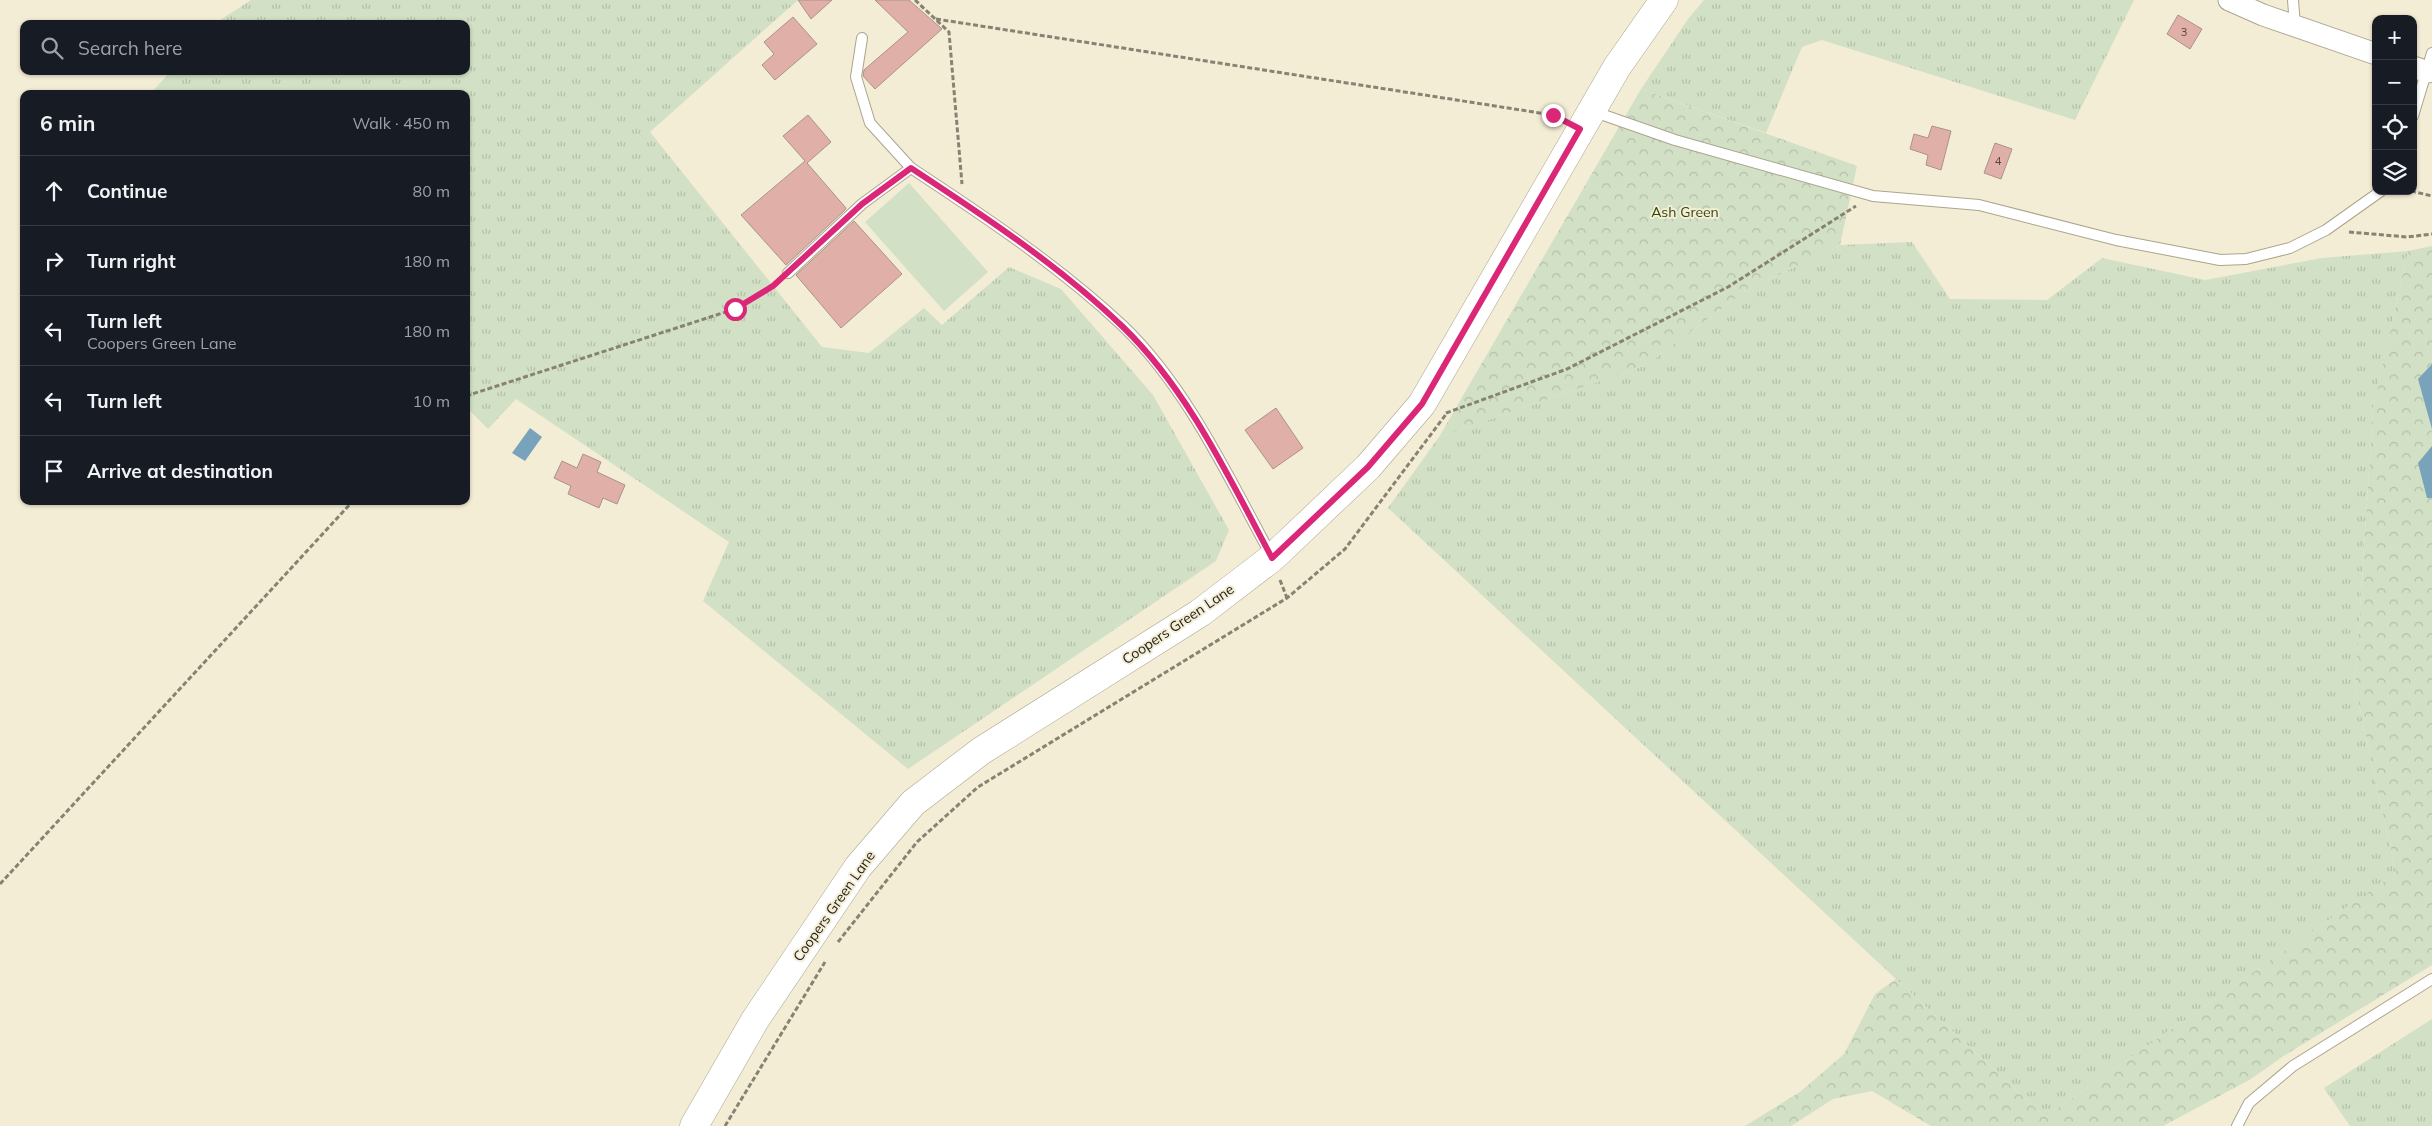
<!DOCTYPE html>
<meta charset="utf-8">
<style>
:root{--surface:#171b24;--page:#242831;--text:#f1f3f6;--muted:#9ea1a6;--line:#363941}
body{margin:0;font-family:Mulish,sans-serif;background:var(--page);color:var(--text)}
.controls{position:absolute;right:15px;top:15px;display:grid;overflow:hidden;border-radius:10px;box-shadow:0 1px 4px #0004}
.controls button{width:45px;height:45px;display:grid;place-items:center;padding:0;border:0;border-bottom:1px solid var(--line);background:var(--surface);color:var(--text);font:25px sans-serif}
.stop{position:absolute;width:15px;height:15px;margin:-11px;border:4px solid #db2777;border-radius:50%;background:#fff}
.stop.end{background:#db2777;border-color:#fff;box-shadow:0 1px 5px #0008}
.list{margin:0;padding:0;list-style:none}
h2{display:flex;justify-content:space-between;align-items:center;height:65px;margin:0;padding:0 20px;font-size:21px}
h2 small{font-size:16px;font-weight:400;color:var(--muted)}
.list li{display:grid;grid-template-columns:32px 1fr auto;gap:15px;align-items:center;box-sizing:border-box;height:70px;padding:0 20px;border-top:1px solid var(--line)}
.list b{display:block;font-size:19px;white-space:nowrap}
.list p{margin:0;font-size:16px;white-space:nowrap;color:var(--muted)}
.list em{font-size:16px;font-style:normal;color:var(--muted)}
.icon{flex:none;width:28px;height:28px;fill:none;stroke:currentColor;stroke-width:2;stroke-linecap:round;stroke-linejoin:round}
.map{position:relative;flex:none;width:2432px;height:1126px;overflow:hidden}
.search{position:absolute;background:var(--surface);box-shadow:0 1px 4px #0004;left:20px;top:20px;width:450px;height:55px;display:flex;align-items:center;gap:12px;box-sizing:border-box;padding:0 18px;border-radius:10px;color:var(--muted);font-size:19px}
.panel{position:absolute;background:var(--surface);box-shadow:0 1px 4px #0004;left:20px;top:90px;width:450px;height:415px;border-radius:10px}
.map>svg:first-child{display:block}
</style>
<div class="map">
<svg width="2432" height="1126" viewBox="0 0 2432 1126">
<defs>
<pattern id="grass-tufts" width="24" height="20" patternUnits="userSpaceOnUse" patternTransform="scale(1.25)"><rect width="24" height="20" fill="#d2e0c6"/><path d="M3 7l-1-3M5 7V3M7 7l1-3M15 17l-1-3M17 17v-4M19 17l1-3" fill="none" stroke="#b4c0a9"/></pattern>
<pattern id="forest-crowns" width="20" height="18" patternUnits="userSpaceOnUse" patternTransform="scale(1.25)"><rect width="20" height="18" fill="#d2e0c6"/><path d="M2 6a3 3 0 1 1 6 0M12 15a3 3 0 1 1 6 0" fill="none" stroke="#b4c0a9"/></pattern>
</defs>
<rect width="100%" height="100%" fill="#f4edd6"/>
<g fill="url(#grass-tufts)">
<path d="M251,0H798L650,132L822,347L869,353L924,308L942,325L1009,267L1061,289L1153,395L1229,530L1216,561L908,769L703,601L729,542L516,399L488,429L466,407V94H150L171,71H466V24H214Z"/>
<path d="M1704,0H2134L2075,120L1822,40L1802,47L1766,133L1641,89L1688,19Z"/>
<path d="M1912,242L1950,299L2047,300L2102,258L2205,280L2322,258L2408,251L2373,409L2355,687L2396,873L2045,1117L1388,508L1439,437L1646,365L1745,291L1840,245Z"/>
<path d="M2432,1019V1126H2350L2324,1088Z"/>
</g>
<g fill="url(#forest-crowns)">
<path d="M1641,89L1857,166L1840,245L1745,291L1646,365L1439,437Z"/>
<path d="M2432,246V965L2285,1055L2251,1079L2163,1126H1931L1872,1091L1833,1099L1791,1126H1745L1800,1092L1844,1054L1875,994L1896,979L2045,1117L2396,873L2355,687L2373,409L2408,251Z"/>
</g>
<path fill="#d2e0c6" d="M909,183L988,272L944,311L865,222Z"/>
<g fill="#79a2bb">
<path d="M2432,364V429L2418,379Z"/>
<path d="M530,428L542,437L525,461L512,453Z"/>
<path d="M2432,446V498H2427L2418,463Z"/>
</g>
<g fill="#e0b0a8" stroke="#ab918d">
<path d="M798,0H832L811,19Z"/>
<path d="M875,0H909L942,29L875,89L863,76L864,70L908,32Z"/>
<path d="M2178,15L2202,29L2190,49L2167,34Z"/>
<path d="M793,17L817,44L775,80L762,65L774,54L764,42Z"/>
<path d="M808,115L831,142L807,163L846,208L845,210L786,265L741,215L805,161L783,136Z"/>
<path d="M1932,126L1951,131L1941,170L1926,165L1928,155L1910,149L1914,134L1928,138Z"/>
<path d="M1995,143L2012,149L2001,179L1984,173Z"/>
<path d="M854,221L902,274L841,328L796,275Z"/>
<path d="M1276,408L1303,448L1273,469L1245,430Z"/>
<path d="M583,454L601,462L597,472L625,485L617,504L603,498L599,508L568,494L571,486L554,478L562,461L577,468Z"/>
</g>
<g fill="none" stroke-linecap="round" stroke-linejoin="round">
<defs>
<g id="lane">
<path d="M2293,0L2295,26"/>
<path d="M862,38L856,77L870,123L911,168"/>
<path d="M1592,111L1675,140L1873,196L1979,205L2116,240L2220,260L2246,259L2290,248L2326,230L2381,191"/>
<path d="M2413,116L2432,53"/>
<path d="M788,273L862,204L911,168C984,216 1059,266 1123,326C1187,387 1230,480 1272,557"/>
<path d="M2237,1126L2249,1103L2293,1066L2432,979"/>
</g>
<g id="street">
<path d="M2229,0L2263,15L2376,54"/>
<path d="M2413,67L2428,72"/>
</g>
<path id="secondary" d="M694,1126L755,1020L858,867L913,803L981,751L1200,613L1272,558L1368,467L1422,404L1617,67L1664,0"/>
</defs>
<use href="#lane" stroke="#aba58e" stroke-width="12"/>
<use href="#street" stroke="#aba58e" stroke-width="23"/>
<use href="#secondary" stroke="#aba58e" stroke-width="29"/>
<g stroke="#878272" stroke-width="3" stroke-dasharray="5 2.5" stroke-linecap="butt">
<path d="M915,0L949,32L962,184"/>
<path d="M936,19L1553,115L1560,119"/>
<path d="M2411,191L2432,196"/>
<path d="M2349,232L2407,237L2432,234"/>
<path d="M466,396L735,309L778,281"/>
<path d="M1446,413L1567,369L1728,287L1856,206"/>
<path d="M1280,580L1287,598"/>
<path d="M0,884L353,501"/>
<path d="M838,942L917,842L978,787L1287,598L1345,549L1447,413"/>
<path d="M725,1126L825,962"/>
</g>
<use href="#lane" stroke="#fff" stroke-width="10"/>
<use href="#street" stroke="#fff" stroke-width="21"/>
<use href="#secondary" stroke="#fff" stroke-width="28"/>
</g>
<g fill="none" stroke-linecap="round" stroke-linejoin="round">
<path stroke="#db2777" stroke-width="6" d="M735,309L773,286L862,204L911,168C984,216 1060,266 1123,327C1189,391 1229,478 1272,558L1368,467L1422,404L1580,129L1553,115"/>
</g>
<g text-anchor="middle" stroke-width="4" stroke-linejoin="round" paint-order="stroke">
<g font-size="11" fill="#52453c">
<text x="2184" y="36">3</text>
<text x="1998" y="165">4</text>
</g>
<g font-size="14" fill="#2e470d" stroke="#f4edd6">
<text x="1685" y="217">Ash Green</text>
</g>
<g font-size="14" fill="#232118" stroke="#f4edd6">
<text transform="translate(1178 624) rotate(-34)" y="5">Coopers Green Lane</text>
<text transform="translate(834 906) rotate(-55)" y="5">Coopers Green Lane</text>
</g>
</g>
</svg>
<div class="controls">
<button>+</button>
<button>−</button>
<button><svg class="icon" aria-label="locate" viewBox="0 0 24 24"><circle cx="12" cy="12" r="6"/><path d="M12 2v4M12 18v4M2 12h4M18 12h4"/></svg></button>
<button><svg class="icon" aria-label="layers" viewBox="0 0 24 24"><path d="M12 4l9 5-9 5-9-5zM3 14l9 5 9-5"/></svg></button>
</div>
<div class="stop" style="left:735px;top:309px"></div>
<div class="stop end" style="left:1553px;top:115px"></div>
<div class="search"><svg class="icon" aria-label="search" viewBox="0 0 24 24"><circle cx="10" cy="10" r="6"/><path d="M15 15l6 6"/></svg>Search here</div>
<section class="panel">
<h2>6 min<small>Walk · 450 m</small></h2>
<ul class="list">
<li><svg class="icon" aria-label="ahead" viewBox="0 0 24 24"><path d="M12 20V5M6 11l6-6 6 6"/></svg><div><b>Continue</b></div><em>80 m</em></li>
<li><svg class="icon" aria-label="right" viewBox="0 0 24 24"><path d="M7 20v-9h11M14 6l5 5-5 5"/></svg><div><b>Turn right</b></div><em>180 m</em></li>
<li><svg class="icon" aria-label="left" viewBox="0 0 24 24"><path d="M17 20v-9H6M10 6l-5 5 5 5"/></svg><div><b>Turn left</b><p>Coopers Green Lane</p></div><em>180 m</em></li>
<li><svg class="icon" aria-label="left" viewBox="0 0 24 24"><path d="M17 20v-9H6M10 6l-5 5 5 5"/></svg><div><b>Turn left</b></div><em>10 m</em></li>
<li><svg class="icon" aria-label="arrive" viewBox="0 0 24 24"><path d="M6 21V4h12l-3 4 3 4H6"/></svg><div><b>Arrive at destination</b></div></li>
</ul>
</section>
</div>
